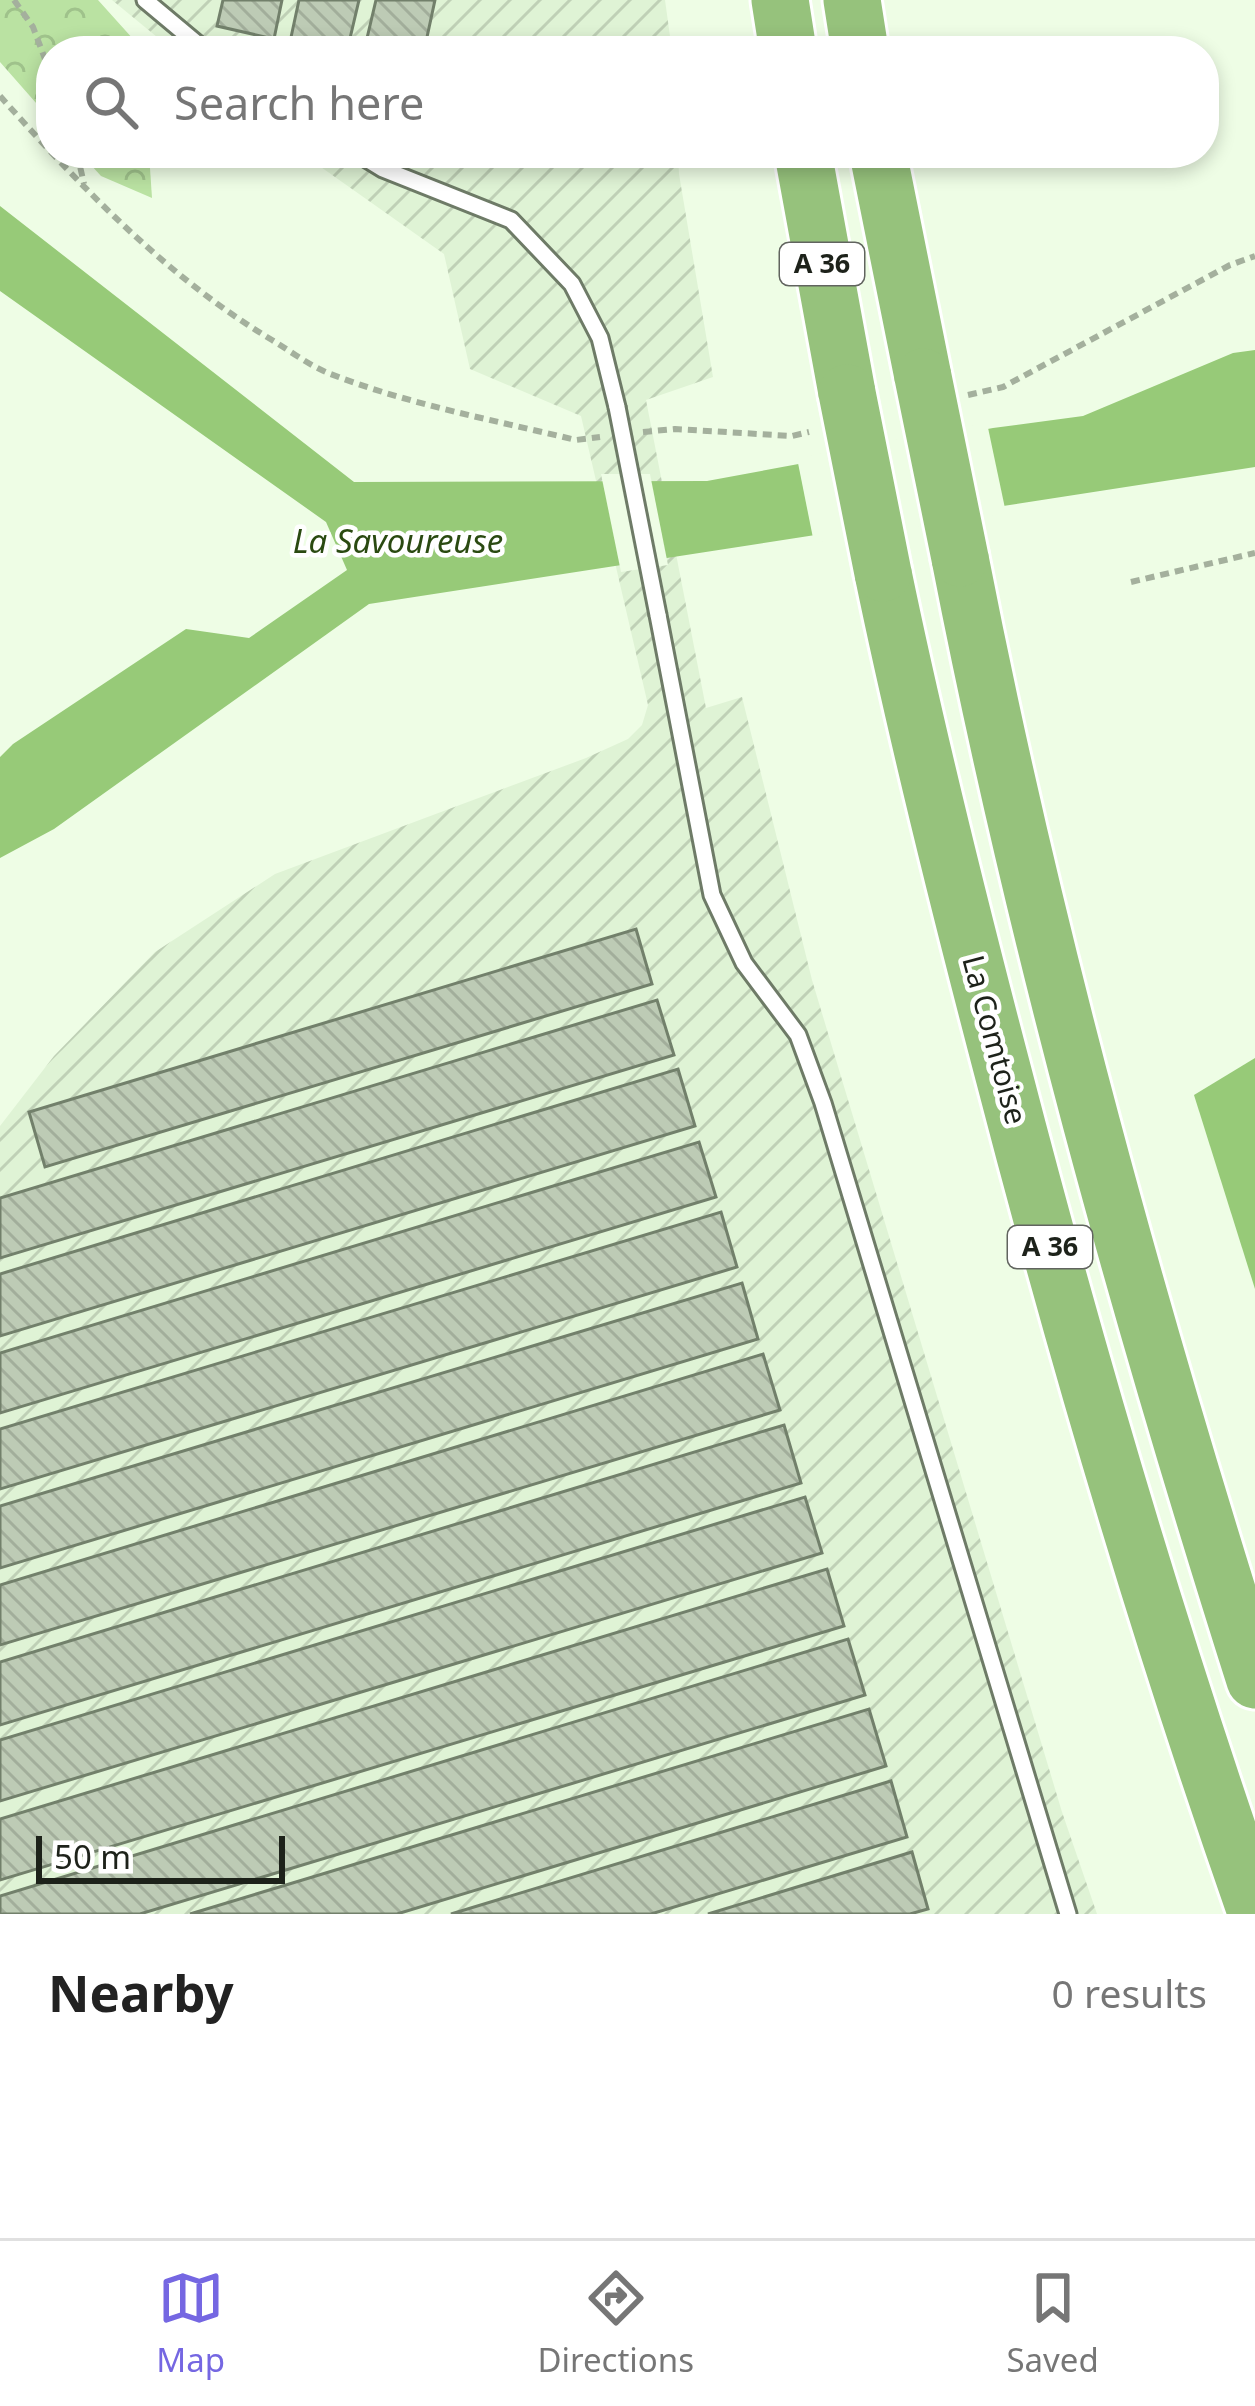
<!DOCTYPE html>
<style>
:root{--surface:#fff;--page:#f2f2f2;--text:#222;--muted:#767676;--line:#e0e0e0;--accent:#7567e2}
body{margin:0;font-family:"Noto Sans",sans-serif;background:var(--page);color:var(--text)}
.scale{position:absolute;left:36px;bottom:30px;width:249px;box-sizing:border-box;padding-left:12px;border:6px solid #1d221a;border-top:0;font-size:33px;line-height:42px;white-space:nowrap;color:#1d221a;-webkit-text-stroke:9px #fff;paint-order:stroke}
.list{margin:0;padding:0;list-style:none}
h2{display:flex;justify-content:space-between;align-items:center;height:156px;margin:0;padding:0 48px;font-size:51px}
h2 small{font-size:39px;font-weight:400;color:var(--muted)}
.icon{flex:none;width:66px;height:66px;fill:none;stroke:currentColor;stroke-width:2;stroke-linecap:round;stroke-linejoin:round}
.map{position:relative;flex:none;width:1255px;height:1914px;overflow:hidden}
.search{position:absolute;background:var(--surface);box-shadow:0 6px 18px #0003;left:36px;right:36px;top:36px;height:132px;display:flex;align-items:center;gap:30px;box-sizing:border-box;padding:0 42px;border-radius:48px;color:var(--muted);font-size:45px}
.sheet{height:324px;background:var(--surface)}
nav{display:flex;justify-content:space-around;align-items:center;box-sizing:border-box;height:168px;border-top:3px solid var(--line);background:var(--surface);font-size:33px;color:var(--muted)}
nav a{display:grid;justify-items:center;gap:6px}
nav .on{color:var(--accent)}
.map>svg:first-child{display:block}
</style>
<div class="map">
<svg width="1255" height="1914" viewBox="0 0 1255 1914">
<defs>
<pattern id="industrial-furrows" width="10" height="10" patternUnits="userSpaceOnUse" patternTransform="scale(3)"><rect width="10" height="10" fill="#dff3d5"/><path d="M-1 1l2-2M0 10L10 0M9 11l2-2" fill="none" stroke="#bfd0b6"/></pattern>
<pattern id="park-crowns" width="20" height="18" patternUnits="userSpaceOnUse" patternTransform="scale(3)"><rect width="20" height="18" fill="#bae2a2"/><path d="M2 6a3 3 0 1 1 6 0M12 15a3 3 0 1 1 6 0" fill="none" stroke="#9fc28b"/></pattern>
<pattern id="building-back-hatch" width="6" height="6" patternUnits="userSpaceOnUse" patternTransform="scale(3)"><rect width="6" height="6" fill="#bdcbb5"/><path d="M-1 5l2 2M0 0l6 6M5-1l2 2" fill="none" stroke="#a2ae9b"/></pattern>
</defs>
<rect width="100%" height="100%" fill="#eefde5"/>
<g fill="url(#industrial-furrows)">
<path d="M112,0H665L672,51H174Z"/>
<path d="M301,153H678L679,174L713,377L646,400L706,708L742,697L812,980L1062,1812L1097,1914H0V1126L54,1056L155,952L275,874L586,758L628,739L642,725L648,705L581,416L470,369L444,254Z"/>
</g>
<g fill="url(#park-crowns)">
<path d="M0,0H98L134,40L136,51H51V120L0,62Z"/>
<path d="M80,153H149L152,198L101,176Z"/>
</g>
<g fill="#97ca78">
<path d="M0,206L354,482L707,481L993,428L1083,416L1233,353L1255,350V467L369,604L54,829L0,858V757L13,744L186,629L249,638L347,570L326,522L0,291Z"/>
<path d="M1255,1058V1289L1194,1095Z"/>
</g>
<g fill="#eefde5">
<path d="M987,423L1006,513L814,543L797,458Z"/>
<path d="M601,474H650L668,565L621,572Z"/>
</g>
<g fill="url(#building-back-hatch)" stroke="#72806b" stroke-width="3">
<path d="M223,0H282L274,39L217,26Z"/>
<path d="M299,0H359L347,51H332L290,42Z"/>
<path d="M376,0H435L424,51H364Z"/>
<path d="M636,929L652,984L45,1167L29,1112Z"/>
<path d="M657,1000L674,1055L0,1258V1198Z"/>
<path d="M678,1069L695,1126L0,1336V1274Z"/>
<path d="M699,1142L716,1197L0,1413V1353Z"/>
<path d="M721,1212L737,1267L0,1489V1429Z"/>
<path d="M742,1283L758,1339L0,1568V1506Z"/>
<path d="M763,1354L780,1410L0,1645V1585Z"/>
<path d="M784,1425L801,1483L0,1725V1662Z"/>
<path d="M805,1497L822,1553L0,1801V1740Z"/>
<path d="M827,1569L844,1626L0,1880V1819Z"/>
<path d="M848,1639L865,1695L140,1914H0V1896Z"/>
<path d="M869,1709L886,1766L397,1914H190Z"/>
<path d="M891,1781L907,1837L651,1914H451Z"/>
<path d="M912,1852L928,1909L910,1914H708Z"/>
</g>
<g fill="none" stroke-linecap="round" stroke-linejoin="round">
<defs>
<g id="lane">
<path d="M145,0L206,51"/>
<path d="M357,153L383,169L511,220L572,284L600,338L617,407"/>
<path d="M658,615L712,895L744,963L798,1035L823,1103L1068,1914"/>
</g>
<g id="highway">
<path d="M780,0L788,51"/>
<path d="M852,0L860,51"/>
<path d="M803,153L847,393"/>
<path d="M878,153L923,377"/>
<path d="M960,558C1034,938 1138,1311 1255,1680"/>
<path d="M883,573C918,742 960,909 1004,1076C1077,1357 1159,1635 1255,1909"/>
</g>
</defs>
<use href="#lane" stroke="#6e7b67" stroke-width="21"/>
<use href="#highway" stroke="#fff" stroke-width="63"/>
<g stroke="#a4b09d" stroke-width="6" stroke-dasharray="9 6" stroke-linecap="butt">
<path d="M14,0L33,27L51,75"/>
<path d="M0,96C81,187 168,278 272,340C290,351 309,365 328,373C407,404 493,420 576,440L600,437"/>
<path d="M77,153L84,184"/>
<path d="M968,395L1003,387L1230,265L1255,256"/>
<path d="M643,432L675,429L792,436L809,432"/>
<path d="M1131,582L1255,553"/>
</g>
<use href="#lane" stroke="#fff" stroke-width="15"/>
<use href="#highway" stroke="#96c27c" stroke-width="57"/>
<defs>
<path id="lane-bridge" d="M617,407L658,615"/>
<g id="highway-bridge">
<path d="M923,377L960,558"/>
<path d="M847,393L883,573"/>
</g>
</defs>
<use href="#lane-bridge" stroke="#6e7b67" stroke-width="21" stroke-linecap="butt"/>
<use href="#highway-bridge" stroke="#fff" stroke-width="63" stroke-linecap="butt"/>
<use href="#lane-bridge" stroke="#fff" stroke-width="15"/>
<use href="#highway-bridge" stroke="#96c27c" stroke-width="57"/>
</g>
<g text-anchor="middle" stroke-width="9" stroke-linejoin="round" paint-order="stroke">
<g fill="#fff" stroke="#61645f" stroke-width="3">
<rect x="780" y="243" width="84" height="42" rx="9"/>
<rect x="1008" y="1226" width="84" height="42" rx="9"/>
</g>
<g font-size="27" font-weight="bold" fill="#1d221a">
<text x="822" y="273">A 36</text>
<text x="1050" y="1256">A 36</text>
</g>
<g font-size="30" fill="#1d221a" stroke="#fff">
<text transform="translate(994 1040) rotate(75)" y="10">La Comtoise</text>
</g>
<g font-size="33" font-style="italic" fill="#2a4a11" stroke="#fff">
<text x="398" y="553">La Savoureuse</text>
</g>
</g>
</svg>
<div class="scale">50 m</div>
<div class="search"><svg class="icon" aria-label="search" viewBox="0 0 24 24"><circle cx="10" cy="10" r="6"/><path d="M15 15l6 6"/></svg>Search here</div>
</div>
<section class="sheet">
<h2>Nearby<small>0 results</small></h2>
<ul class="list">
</ul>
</section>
<nav>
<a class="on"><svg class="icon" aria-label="map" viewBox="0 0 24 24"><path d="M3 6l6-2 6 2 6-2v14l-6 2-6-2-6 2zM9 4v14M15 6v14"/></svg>Map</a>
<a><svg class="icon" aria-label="directions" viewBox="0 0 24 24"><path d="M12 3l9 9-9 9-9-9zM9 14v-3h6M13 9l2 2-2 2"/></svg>Directions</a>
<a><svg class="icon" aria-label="saved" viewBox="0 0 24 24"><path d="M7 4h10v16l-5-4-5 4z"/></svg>Saved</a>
</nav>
